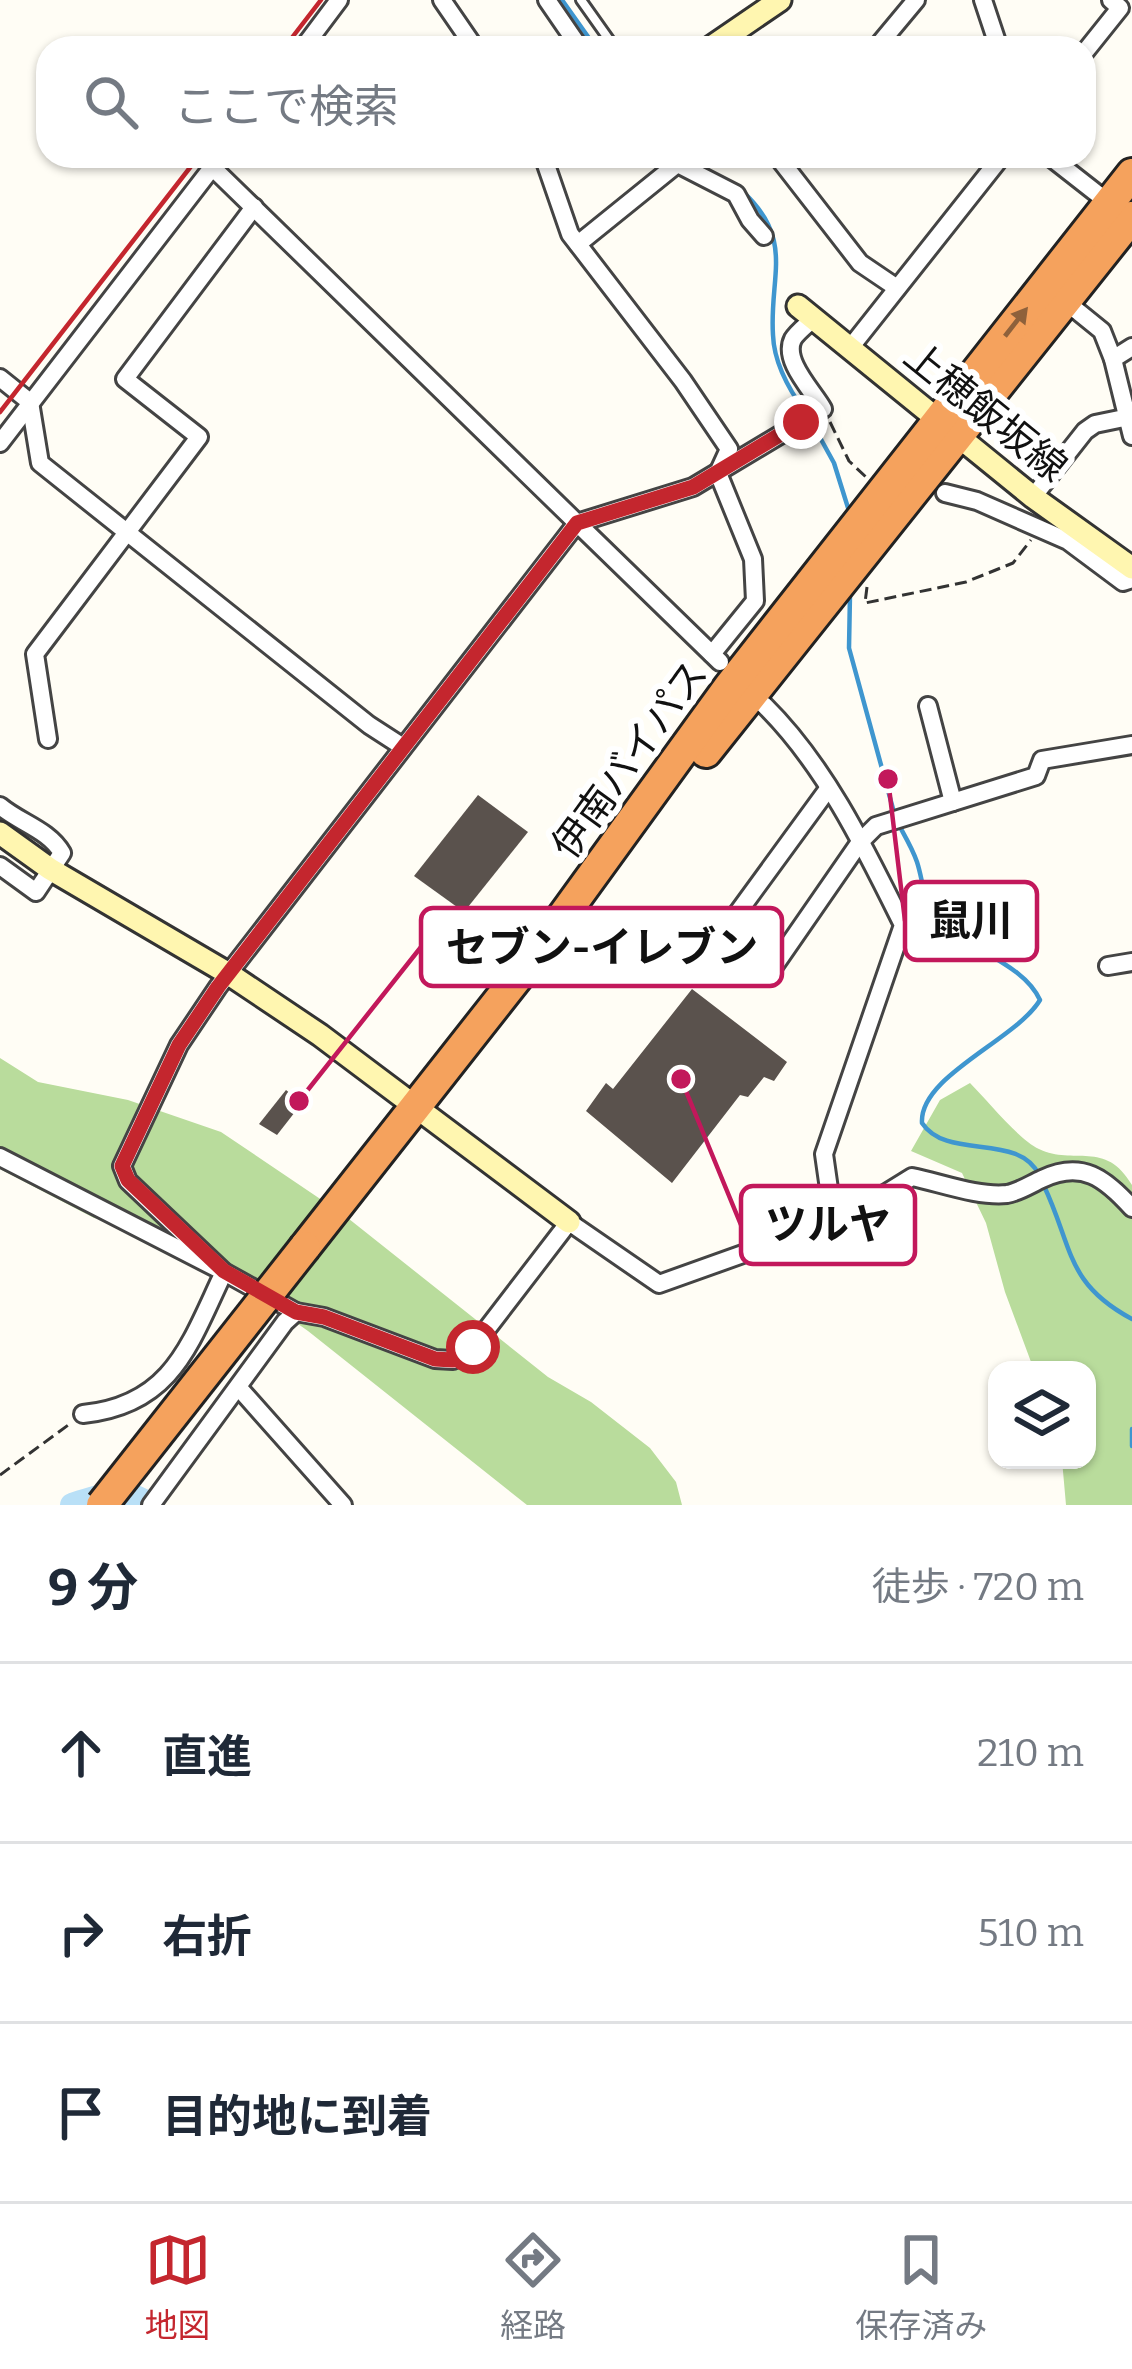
<!DOCTYPE html>
<html lang="ja">
<meta charset="utf-8">
<style>
:root{--surface:#fff;--page:#f6f6f7;--text:#1f2937;--muted:#747a83;--line:#e0e1e3;--accent:#c4262e}
body{margin:0;font-family:Bitter,"Noto Sans JP",serif;background:var(--page);color:var(--text)}
.controls{position:absolute;right:36px;bottom:36px;display:grid;overflow:hidden;border-radius:24px;box-shadow:0 3px 9px #0004}
.controls button{width:108px;height:108px;display:grid;place-items:center;padding:0;border:0;border-bottom:3px solid var(--line);background:var(--surface);color:var(--text);font:60px sans-serif}
.stop{position:absolute;width:36px;height:36px;margin:-27px;border:9px solid #c4262e;border-radius:50%;background:#fff}
.stop.end{background:#c4262e;border-color:#fff;box-shadow:0 3px 12px #0008}
.list{margin:0;padding:0;list-style:none}
h2{display:flex;justify-content:space-between;align-items:center;height:156px;margin:0;padding:0 48px;font-size:51px}
h2 small{font-size:39px;font-weight:400;color:var(--muted)}
.list li{display:grid;grid-template-columns:78px 1fr auto;gap:36px;align-items:center;box-sizing:border-box;height:180px;padding:0 48px;border-top:3px solid var(--line)}
.list b{display:block;font-size:45px;white-space:nowrap}
.list em{font-size:39px;font-style:normal;color:var(--muted)}
.icon{flex:none;width:66px;height:66px;fill:none;stroke:currentColor;stroke-width:2;stroke-linecap:round;stroke-linejoin:round}
.map{position:relative;flex:none;width:1132px;height:1505px;overflow:hidden}
.search{position:absolute;background:var(--surface);box-shadow:0 3px 9px #0004;left:36px;right:36px;top:36px;height:132px;display:flex;align-items:center;gap:30px;box-sizing:border-box;padding:0 42px;border-radius:36px;color:var(--muted);font-size:45px}
.sheet{height:696px;background:var(--surface)}
nav{display:flex;justify-content:space-around;align-items:center;box-sizing:border-box;height:168px;border-top:3px solid var(--line);background:var(--surface);font-size:33px;color:var(--muted)}
nav a{display:grid;justify-items:center;gap:6px}
nav .on{color:var(--accent)}
.map>svg:first-child{display:block}
</style>
<div class="map">
<svg width="1132" height="1505" viewBox="0 0 1132 1505">
<rect width="100%" height="100%" fill="#fffdf5"/>
<g fill="#b9dc9c">
<path d="M0,1058L38,1082L128,1100L221,1132L344,1215L548,1377L591,1402L650,1448L676,1482L682,1505H527L308,1331L224,1272L199,1238L94,1218L0,1169Z"/>
<path d="M970,1083C988,1101 1018,1139 1039,1149C1074,1166 1105,1139 1132,1185V1505H1066L1062,1460H1087V1370H1034L1005,1292L986,1223L962,1173L911,1151L940,1100Z"/>
</g>
<g fill="none" stroke-linecap="round" stroke-linejoin="round">
<g stroke="#3f96cf" stroke-width="4.5">
<path d="M562,0L596,48"/>
<path d="M681,156L729,182"/>
<path d="M743,192C795,240 769,276 773,335C774,364 789,390 806,413"/>
<path d="M812,423L834,463L849,511"/>
<path d="M850,594L849,648L895,816"/>
<path d="M900,827C906,838 913,850 917,862C923,880 923,901 936,916C964,950 1022,961 1040,1000C1016,1040 919,1076 922,1123C947,1161 1019,1132 1039,1175"/>
<path d="M1044,1186C1073,1247 1065,1283 1132,1319"/>
<path d="M1132,1429V1446"/>
</g>
<path stroke="#b9e0f7" stroke-width="24" d="M72,1505C98,1496 125,1486 150,1505"/>
</g>
<g fill="#5a524d">
<path d="M478,795L528,832L464,912L414,876Z"/>
<path d="M692,989L787,1062L774,1081L764,1077L748,1097L740,1095L672,1183L586,1111L606,1083L613,1089Z"/>
<path d="M286,1090L302,1103L277,1135L259,1124Z"/>
</g>
<g fill="none" stroke-linecap="round" stroke-linejoin="round">
<defs>
<path id="lane" d="M581,0L615,48"/>
<g id="street">
<path d="M442,0L475,48"/>
<path d="M547,0L580,48"/>
<path d="M983,0L999,48"/>
<path d="M303,48L339,0"/>
<path d="M876,48L916,0"/>
<path d="M1084,53L1120,8L1111,0"/>
<path d="M543,156L570,234L683,381L729,449L718,473L753,559L755,601L712,654"/>
<path d="M662,156L736,194L750,220L764,236"/>
<path d="M777,156L860,263L897,288"/>
<path d="M1049,156L1109,203"/>
<path d="M212,167L577,523L693,487L823,409C814,392 782,361 793,339C797,332 808,324 814,318"/>
<path d="M578,244L677,164"/>
<path d="M1065,301L1102,331L1113,359L1132,436"/>
<path d="M850,348L1002,156"/>
<path d="M1113,359L1132,347"/>
<path d="M0,378L30,402L40,463L369,725L403,747"/>
<path d="M0,443L221,156"/>
<path d="M945,493L977,501L1068,541L1123,582L1132,579"/>
<path d="M1033,497L1085,431L1095,424L1129,417"/>
<path d="M764,705C825,765 865,848 903,925L824,1154L829,1189L849,1216"/>
<path d="M928,706L953,802"/>
<path d="M48,739L35,654L199,437L125,379L254,207"/>
<path d="M0,806C20,823 49,830 62,853L36,892L0,866"/>
<path d="M1108,966L1132,962"/>
<path d="M693,974L828,789"/>
<path d="M768,975L860,842L876,826L1036,776L1042,760L1132,745"/>
<path d="M0,1157L224,1272C190,1343 173,1405 83,1414"/>
<path d="M296,1312L224,1272L128,1181L122,1166L179,1045L218,987L577,523L720,662"/>
<path d="M239,1388L343,1505"/>
<path d="M151,1505L285,1322L296,1312L324,1317L435,1359L453,1360L473,1347L569,1222L659,1284L849,1216L912,1177C941,1183 978,1197 1007,1194C1019,1192 1031,1184 1042,1179C1082,1160 1105,1178 1132,1208"/>
</g>
<g id="secondary">
<path d="M710,48L780,0"/>
<path d="M798,306L1033,497L1132,568"/>
<path d="M0,833L50,869L229,974L320,1035L569,1222"/>
</g>
<g id="highway">
<path d="M706,752L1132,217"/>
<path d="M305,1247L534,956L729,687L1132,174"/>
</g>
</defs>
<use href="#lane" stroke="#444" stroke-width="14"/>
<use href="#street" stroke="#444" stroke-width="22"/>
<use href="#secondary" stroke="#333" stroke-width="27"/>
<use href="#highway" stroke="#222" stroke-width="36"/>
<g stroke="#333" stroke-width="3" stroke-dasharray="12 6" stroke-linecap="butt">
<path d="M830,422L849,461L867,478"/>
<path d="M867,587L865,603L966,582L1013,563L1031,540"/>
<path d="M0,1475L71,1423"/>
</g>
<use href="#lane" stroke="#fff" stroke-width="8"/>
<use href="#street" stroke="#fff" stroke-width="16"/>
<use href="#secondary" stroke="#fff6b0" stroke-width="21"/>
<use href="#highway" stroke="#f5a25d" stroke-width="30"/>
<g stroke="#c4262e" stroke-width="4.5">
<path d="M284,48L321,0"/>
<path d="M0,412L199,156"/>
</g>
<defs>
<path id="highway-bridge" d="M102,1505L305,1247"/>
</defs>
<use href="#highway-bridge" stroke="#222" stroke-width="36" stroke-linecap="butt"/>
<use href="#highway-bridge" stroke="#f5a25d" stroke-width="30"/>
</g>
<defs><path id="oneway-solid" d="M-6-.8H1V-3.2L6.5 0L1 3.2V.8H-6Z" transform="scale(3)"/></defs>
<use fill="#8e613b" href="#oneway-solid" transform="translate(1016 322) rotate(-52)"/>
<g fill="none" stroke-linecap="round" stroke-linejoin="round">
<path stroke="#c4262e" stroke-width="15" d="M473,1347L453,1360L435,1359L324,1317L296,1312L224,1271L128,1180L122,1166L179,1045L218,987L577,523L693,487L801,422"/>
</g>
<g text-anchor="middle" stroke-width="12" stroke-linejoin="round" paint-order="stroke">
<g font-size="39" fill="#111" stroke="#fff">
<text transform="translate(986 411) rotate(39)" y="14">上穂飯坂線</text>
<text transform="translate(629 759) rotate(-54)" y="14">伊南バイパス</text>
</g>
</g>
<path fill="none" stroke="#c2185b" stroke-width="4.5" d="M888 779L905 921M299 1101L421 947M681 1079L741 1225"/>
<g fill="#c2185b" stroke="#fff" stroke-width="4.5">
<circle cx="888" cy="779" r="12"/>
<circle cx="299" cy="1101" r="12"/>
<circle cx="681" cy="1079" r="12"/>
</g>
<g fill="#fff" stroke="#c2185b" stroke-width="4.5">
<rect x="905" y="882" width="132" height="78" rx="12"/>
<rect x="421" y="908" width="361" height="78" rx="12"/>
<rect x="741" y="1186" width="174" height="78" rx="12"/>
</g>
<g font-size="42" text-anchor="middle" font-weight="bold" fill="#111">
<text x="971" y="935">鼠川</text>
<text x="602" y="962">セブン-イレブン</text>
<text x="828" y="1239">ツルヤ</text>
</g>
</svg>
<div class="controls">
<button><svg class="icon" aria-label="layers" viewBox="0 0 24 24"><path d="M12 4l9 5-9 5-9-5zM3 14l9 5 9-5"/></svg></button>
</div>
<div class="stop" style="left:473px;top:1347px"></div>
<div class="stop end" style="left:801px;top:422px"></div>
<div class="search"><svg class="icon" aria-label="search" viewBox="0 0 24 24"><circle cx="10" cy="10" r="6"/><path d="M15 15l6 6"/></svg>ここで検索</div>
</div>
<section class="sheet">
<h2>9 分<small>徒歩 · 720 m</small></h2>
<ul class="list">
<li><svg class="icon" aria-label="ahead" viewBox="0 0 24 24"><path d="M12 20V5M6 11l6-6 6 6"/></svg><div><b>直進</b></div><em>210 m</em></li>
<li><svg class="icon" aria-label="right" viewBox="0 0 24 24"><path d="M7 20v-9h11M14 6l5 5-5 5"/></svg><div><b>右折</b></div><em>510 m</em></li>
<li><svg class="icon" aria-label="arrive" viewBox="0 0 24 24"><path d="M6 21V4h12l-3 4 3 4H6"/></svg><div><b>目的地に到着</b></div></li>
</ul>
</section>
<nav>
<a class="on"><svg class="icon" aria-label="map" viewBox="0 0 24 24"><path d="M3 6l6-2 6 2 6-2v14l-6 2-6-2-6 2zM9 4v14M15 6v14"/></svg>地図</a>
<a><svg class="icon" aria-label="directions" viewBox="0 0 24 24"><path d="M12 3l9 9-9 9-9-9zM9 14v-3h6M13 9l2 2-2 2"/></svg>経路</a>
<a><svg class="icon" aria-label="saved" viewBox="0 0 24 24"><path d="M7 4h10v16l-5-4-5 4z"/></svg>保存済み</a>
</nav>
